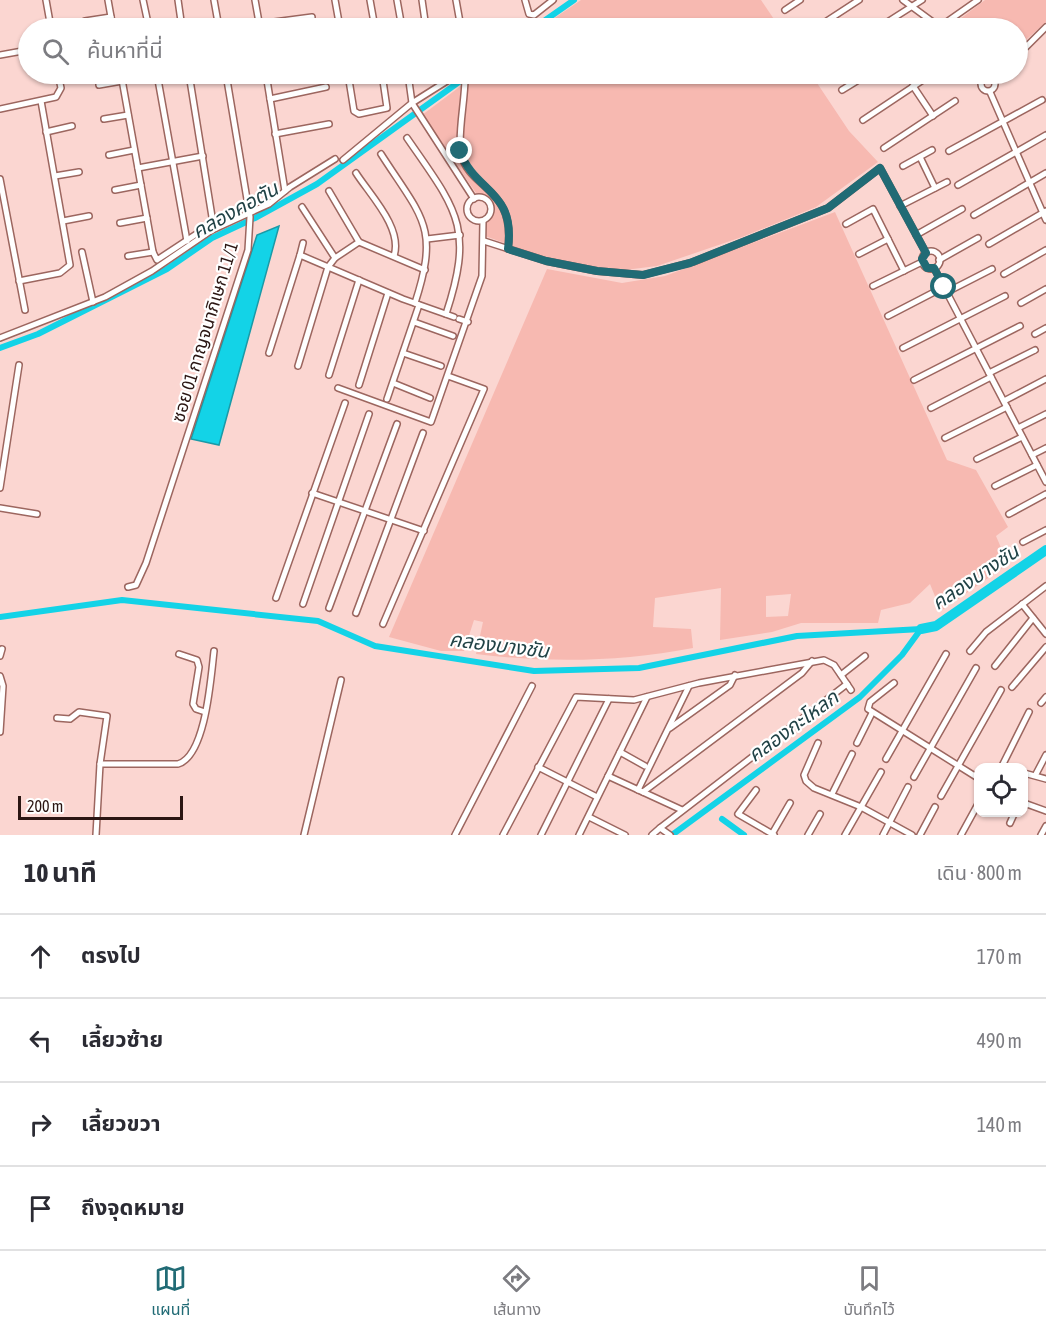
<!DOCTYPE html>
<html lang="th">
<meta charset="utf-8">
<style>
:root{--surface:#fff;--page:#f7f7f7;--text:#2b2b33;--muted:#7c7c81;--line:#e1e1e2;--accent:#216b75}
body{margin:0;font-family:"Asap Condensed","Noto Sans Thai",sans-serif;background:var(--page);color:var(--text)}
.controls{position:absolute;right:18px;bottom:18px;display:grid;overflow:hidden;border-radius:12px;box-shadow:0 2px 4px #0004}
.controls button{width:54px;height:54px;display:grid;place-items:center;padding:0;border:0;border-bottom:2px solid var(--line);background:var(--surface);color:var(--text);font:30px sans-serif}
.scale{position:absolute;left:18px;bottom:15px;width:165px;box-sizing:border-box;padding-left:6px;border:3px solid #2b1613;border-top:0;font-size:16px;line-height:21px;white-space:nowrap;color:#2b1613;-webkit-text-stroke:4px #fff;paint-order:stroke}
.stop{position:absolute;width:18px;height:18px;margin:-14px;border:4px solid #216b75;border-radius:50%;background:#fff}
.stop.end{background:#216b75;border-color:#fff;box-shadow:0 2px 6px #0008}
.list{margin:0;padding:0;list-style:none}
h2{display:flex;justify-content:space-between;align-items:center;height:78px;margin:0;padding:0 24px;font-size:26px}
h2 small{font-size:20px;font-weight:400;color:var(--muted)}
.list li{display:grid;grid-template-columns:39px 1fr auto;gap:18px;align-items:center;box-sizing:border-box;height:84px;padding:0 24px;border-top:2px solid var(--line)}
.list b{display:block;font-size:22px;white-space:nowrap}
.list em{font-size:20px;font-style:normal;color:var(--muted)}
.icon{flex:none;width:33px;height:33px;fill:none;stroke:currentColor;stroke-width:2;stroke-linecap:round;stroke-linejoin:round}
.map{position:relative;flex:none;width:1046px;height:835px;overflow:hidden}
.search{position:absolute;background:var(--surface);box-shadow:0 2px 4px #0004;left:18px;right:18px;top:18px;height:66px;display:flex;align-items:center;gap:15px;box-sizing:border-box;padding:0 21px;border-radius:33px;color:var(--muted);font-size:22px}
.sheet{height:414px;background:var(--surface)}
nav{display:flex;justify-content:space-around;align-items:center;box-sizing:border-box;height:84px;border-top:2px solid var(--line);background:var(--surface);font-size:16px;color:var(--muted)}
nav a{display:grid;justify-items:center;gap:3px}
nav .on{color:var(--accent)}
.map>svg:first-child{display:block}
</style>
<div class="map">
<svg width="1046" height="835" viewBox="0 0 1046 835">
<rect width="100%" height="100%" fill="#fbd6d1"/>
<g fill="#f7b9b1" fill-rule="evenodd">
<path d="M581,0H761L780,28H540Z"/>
<path d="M985,0H1046V22L1018,47V28H948Z"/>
<path d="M477,74H811L849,131L878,162L816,207L742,237L657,266L625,270L597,267L543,257L485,236V225L493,216L491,199L476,193L422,115Z"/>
<path d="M835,212L947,460L976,470L1008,527L996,536L1008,564L941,611L930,584L910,603L881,610L878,623H801L772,632L720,640L721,588L655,598L653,627L691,629L693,648C620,662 549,663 476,654L483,622L474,620L464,651H441L389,637L547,269L622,283L665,276ZM791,594L788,616L766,617V596Z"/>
</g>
<path fill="#13d3e7" stroke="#1a9aa7" stroke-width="1.5" d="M279,226L219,445L191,439L257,235Z"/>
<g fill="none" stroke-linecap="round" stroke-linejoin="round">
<g stroke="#13d3e7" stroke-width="6">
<path d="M534,28L574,0"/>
<path d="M0,348L38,334L167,269L212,238L255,218L317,184L470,74"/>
<path d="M0,617L122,600L318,621L375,646L534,671L639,668L797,636L921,629"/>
<path d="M722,819L744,835"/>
<path d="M672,835L860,697L902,655L921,629"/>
</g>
<path stroke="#13d3e7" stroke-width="10" d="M921,629L936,626L1046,550"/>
<defs>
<g id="minor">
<path d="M46,0L51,28"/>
<path d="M108,0L113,28"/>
<path d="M143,0L149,28"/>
<path d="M178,0L182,28"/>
<path d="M214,0L219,28"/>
<path d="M255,0L260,28"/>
<path d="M335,0L340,28"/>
<path d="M370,0L375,28"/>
<path d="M397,0L402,28"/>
<path d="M422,0L426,28"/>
<path d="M456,0L461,28"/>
<path d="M525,0L529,14L534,15L553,0"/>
<path d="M903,0L941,28"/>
<path d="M785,10L800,0"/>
<path d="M85,21L111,17"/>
<path d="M259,24L312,17"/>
<path d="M816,28L859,0"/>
<path d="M878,28L922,0"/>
<path d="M938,28L978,0"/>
<path d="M0,55L28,50"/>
<path d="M1018,55L1046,27"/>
<path d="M121,74L153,252L157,260L213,223L189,74"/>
<path d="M157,74L187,241"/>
<path d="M266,74L285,191"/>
<path d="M348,74L354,111L359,114L387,108L382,74"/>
<path d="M408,74L412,103L474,199"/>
<path d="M465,74C466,96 457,135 461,153C468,190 516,186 508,249"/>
<circle cx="988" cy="84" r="7"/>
<path d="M121,77L144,74"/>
<path d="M994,79L1002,74"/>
<path d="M99,85L122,81"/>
<path d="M913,86L933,116"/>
<path d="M842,90L868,74"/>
<path d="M990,92L1046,220"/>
<path d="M270,99L326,87"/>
<path d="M0,109L56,97L61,88L58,74"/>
<path d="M104,119L128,115"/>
<path d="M863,120L932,74"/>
<path d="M46,132L72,126"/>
<path d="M275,134L329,124"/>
<path d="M407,138C456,209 475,226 446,314"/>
<path d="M884,148L955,101"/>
<path d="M949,151L1042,100"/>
<path d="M381,154C422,218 440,226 415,303"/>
<path d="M109,155L134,150"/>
<path d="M920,157L935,188"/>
<path d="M343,160L412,103L458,74"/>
<path d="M903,166L932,150"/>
<path d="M138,168L203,156"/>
<path d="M356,173C370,195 403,228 394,256"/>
<path d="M55,176L79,172"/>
<path d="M0,179L25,310"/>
<path d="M958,185L1046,135"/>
<path d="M115,190L141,185"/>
<path d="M329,191L359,242L425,270"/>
<circle cx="479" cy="209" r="12"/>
<path d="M900,206L947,182"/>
<path d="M302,207L335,258"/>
<path d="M974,215L1046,173"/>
<path d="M63,221L89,216"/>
<path d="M120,223L147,218"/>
<path d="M846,224L873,209L904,271"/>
<path d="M916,235L962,209"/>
<path d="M427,239L460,235"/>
<path d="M484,241L546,261L597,271L643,275L693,262L828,208L880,168L926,253"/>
<path d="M989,244L1046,211"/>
<circle cx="931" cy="260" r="9"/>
<path d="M82,252L93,302"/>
<path d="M859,254L888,239"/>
<path d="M300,255L303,243"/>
<path d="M128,256L153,252"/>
<path d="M939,260L978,238"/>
<path d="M934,268L1046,482"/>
<path d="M1004,274L1046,250"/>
<path d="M19,281L60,273L70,265L41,101"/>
<path d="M873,286L922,262"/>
<path d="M947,292L992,269"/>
<path d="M1021,303L1046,289"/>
<path d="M888,316L944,287"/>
<path d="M459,319L468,322"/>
<path d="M414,322L453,336"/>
<path d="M1035,334L1046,328"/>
<path d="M0,338L105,297L152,271L212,230L269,204L290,187L335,159"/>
<path d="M903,348L1005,296"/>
<path d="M269,353L300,255L403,299L454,317"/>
<path d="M403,353L441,366"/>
<path d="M298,366L328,267L335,258L359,242"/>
<path d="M989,373L1035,350"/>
<path d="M329,375L359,280"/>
<path d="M914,380L1020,326"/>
<path d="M393,383L430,398"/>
<path d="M359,385L388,293"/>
<path d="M338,388L431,422L482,276L483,221"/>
<path d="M387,399L419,305"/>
<path d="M1004,401L1046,379"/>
<path d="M931,408L991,377"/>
<path d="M1018,428L1046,414"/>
<path d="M945,438L1007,407"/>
<path d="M1032,455L1046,448"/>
<path d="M977,459L1022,437"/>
<path d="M995,486L1037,465"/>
<path d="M0,488L19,365"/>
<path d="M312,493L424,531"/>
<path d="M0,508L37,514"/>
<path d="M1009,514L1046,494"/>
<path d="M1023,542L1046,530"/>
<path d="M128,587L136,585L146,563L248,250L250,217L226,74"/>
<path d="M276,598L345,403"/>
<path d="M303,604L369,414"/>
<path d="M1022,604L1046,634"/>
<path d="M329,608L397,424"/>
<path d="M356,613L423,433"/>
<path d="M383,624L484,389L448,376"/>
<path d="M970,651L986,632L1046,586"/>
<path d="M179,654L197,660L199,667L193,704L196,709L205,712"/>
<path d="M0,656L2,649"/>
<path d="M995,666L1033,618"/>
<path d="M841,675L865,656"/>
<path d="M0,676L3,686L0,732"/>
<path d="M894,683L870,702L868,709L978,778"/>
<path d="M1012,687L1046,647"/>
<path d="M1041,703L1046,697"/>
<path d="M57,718L70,719L79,712L107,716L100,764"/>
<path d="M670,728L730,685L735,675"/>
<path d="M818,743L804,775L806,781L814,788L861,807L912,835"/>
<path d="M857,743L872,713"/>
<path d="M620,752L645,766"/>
<path d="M886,759L946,654"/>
<path d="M538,767L597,797"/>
<path d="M1001,768L1029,712"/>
<path d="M1024,773L1046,779"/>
<path d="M1036,774L1046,755"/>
<path d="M608,776L682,810"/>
<path d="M914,777L976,668"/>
<path d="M638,790L689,686"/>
<path d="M756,790L738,814L774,835"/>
<path d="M643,792L802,673L812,661"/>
<path d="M832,794L852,754"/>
<path d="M941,796L1001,690"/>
<path d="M1024,803L1046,811"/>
<path d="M589,817L625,835"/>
<path d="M1010,823L1015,812"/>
<path d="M772,834L790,803"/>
<path d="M96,835L100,764H178C206,756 211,676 214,651"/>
<path d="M304,835L341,680"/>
<path d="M455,835L532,686"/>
<path d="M503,835L576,697L634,700L699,683L824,660L834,665L851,690"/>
<path d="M541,835L609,699"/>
<path d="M579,835L647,697"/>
<path d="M652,835L660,828"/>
<path d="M670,835L660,828L847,684"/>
<path d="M808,835L820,814"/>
<path d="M845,835L881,772"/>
<path d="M883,835L908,787"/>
<path d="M920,835L935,807"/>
<path d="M961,835L978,804"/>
<path d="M1041,835L1046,826"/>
</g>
</defs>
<use href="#minor" stroke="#9c665f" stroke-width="8"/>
<use href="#minor" stroke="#fff" stroke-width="5"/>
</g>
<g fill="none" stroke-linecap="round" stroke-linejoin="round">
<path stroke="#216b75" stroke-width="8" d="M460,151C474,193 516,189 508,249L546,261L597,271L643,275L690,263L828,208L880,168L926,253L922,259L927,268H934L944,287"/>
</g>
<g text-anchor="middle" stroke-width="4.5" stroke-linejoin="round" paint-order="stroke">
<g font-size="18" fill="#2b1613" stroke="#fff">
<text transform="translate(205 332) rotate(-73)" y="6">ซอย 01 กาญจนาภิเษก 11/1</text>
</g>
<g font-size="20" font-style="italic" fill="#214246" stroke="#fff">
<text transform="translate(235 210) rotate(-29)" y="7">คลองคอตัน</text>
<text transform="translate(975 577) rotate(-34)" y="7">คลองบางชัน</text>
<text transform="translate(499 645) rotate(7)" y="7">คลองบางชัน</text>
<text transform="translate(793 726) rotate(-36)" y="7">คลองกะโหลก</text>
</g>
</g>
</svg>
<div class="controls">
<button><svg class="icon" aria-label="locate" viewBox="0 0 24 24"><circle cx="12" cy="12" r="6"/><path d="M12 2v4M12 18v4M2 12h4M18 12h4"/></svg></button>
</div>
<div class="scale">200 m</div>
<div class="stop" style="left:944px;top:287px"></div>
<div class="stop end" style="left:460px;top:151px"></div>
<div class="search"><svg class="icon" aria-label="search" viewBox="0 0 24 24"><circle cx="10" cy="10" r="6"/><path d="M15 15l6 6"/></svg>ค้นหาที่นี่</div>
</div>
<section class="sheet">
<h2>10 นาที<small>เดิน · 800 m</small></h2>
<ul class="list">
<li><svg class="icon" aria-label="ahead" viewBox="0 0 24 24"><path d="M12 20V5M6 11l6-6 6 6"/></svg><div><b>ตรงไป</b></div><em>170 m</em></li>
<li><svg class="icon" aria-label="left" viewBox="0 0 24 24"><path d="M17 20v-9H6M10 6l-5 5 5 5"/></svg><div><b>เลี้ยวซ้าย</b></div><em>490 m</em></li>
<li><svg class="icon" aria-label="right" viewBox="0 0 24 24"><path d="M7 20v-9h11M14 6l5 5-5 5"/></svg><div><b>เลี้ยวขวา</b></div><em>140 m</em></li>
<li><svg class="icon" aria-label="arrive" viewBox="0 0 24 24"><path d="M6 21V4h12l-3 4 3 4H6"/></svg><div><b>ถึงจุดหมาย</b></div></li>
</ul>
</section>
<nav>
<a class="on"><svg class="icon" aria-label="map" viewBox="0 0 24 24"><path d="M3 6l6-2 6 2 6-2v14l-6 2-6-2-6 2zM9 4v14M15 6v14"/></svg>แผนที่</a>
<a><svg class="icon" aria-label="directions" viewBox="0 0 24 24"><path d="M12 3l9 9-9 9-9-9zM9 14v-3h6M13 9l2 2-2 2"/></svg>เส้นทาง</a>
<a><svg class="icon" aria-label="saved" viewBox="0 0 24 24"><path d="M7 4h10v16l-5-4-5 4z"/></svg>บันทึกไว้</a>
</nav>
